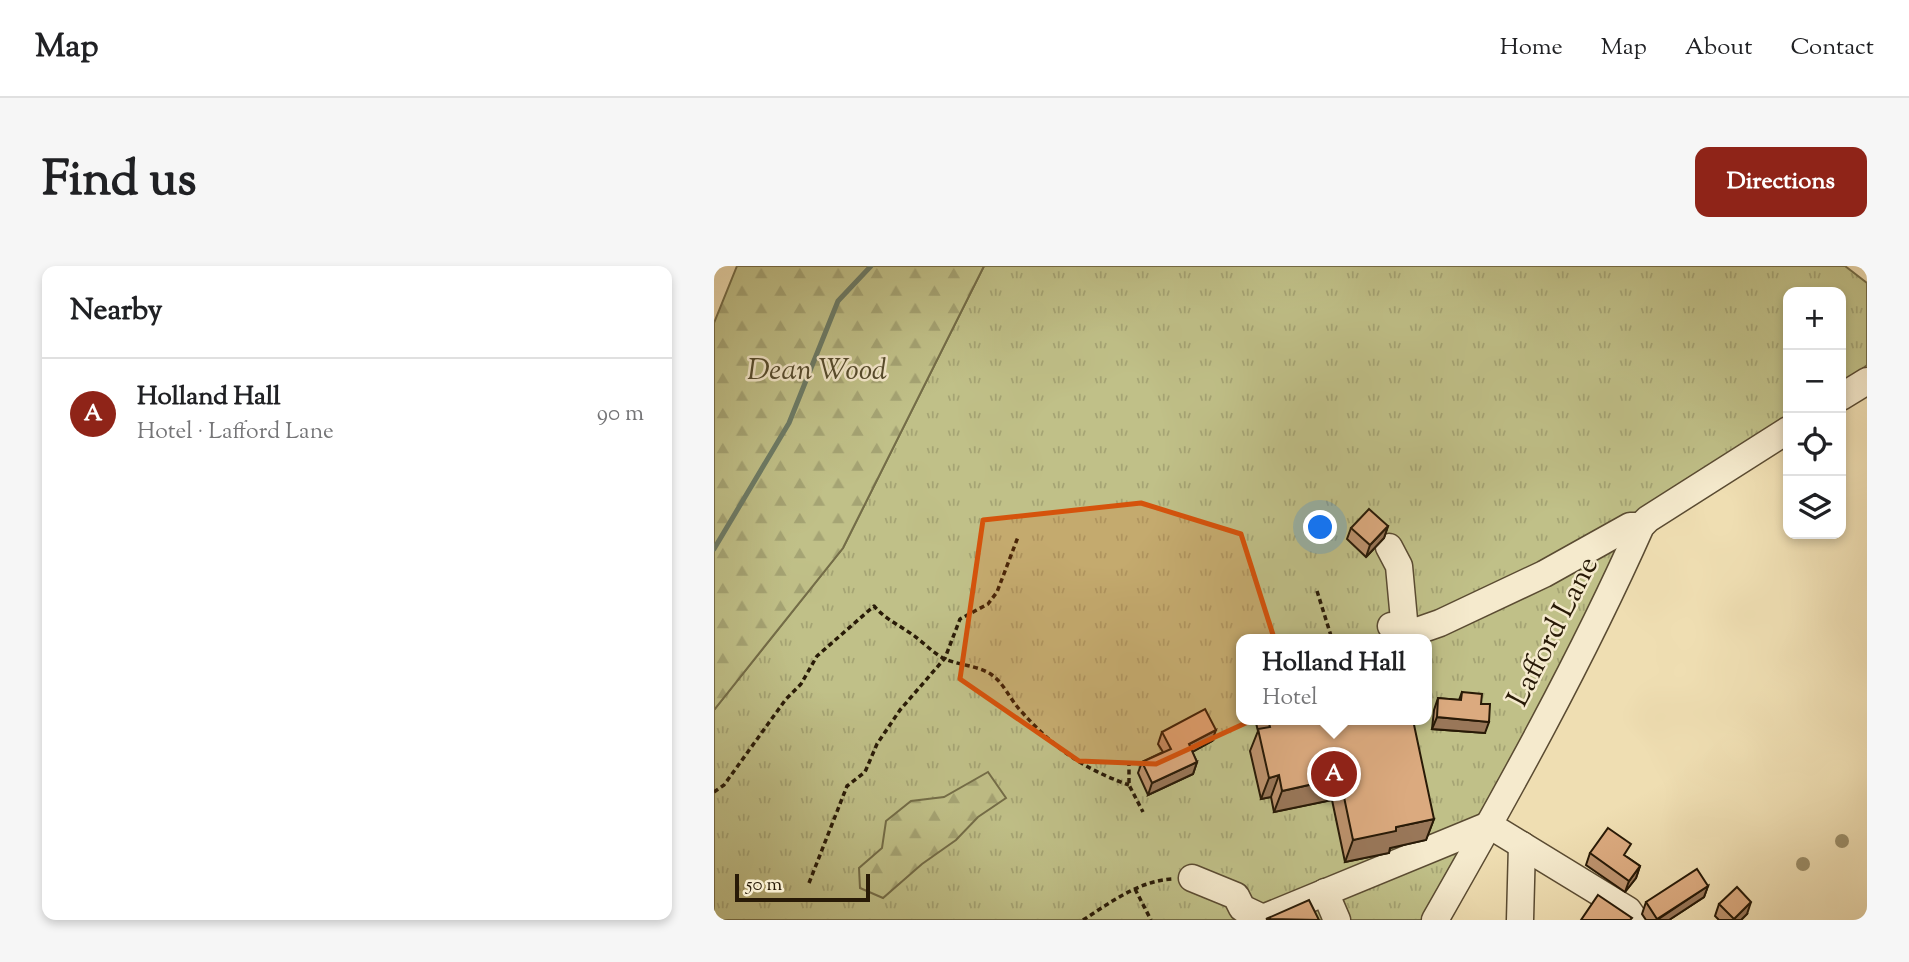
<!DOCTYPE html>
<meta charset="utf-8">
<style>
:root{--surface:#fff;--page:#f6f6f6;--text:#202124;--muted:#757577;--line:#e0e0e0;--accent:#8f2418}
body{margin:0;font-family:"Sorts Mill Goudy",serif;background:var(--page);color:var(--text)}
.controls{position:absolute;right:21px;top:21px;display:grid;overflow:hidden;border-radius:14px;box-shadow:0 4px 10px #0003}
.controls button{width:63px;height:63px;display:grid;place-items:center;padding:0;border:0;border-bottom:2px solid var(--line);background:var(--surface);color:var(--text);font:35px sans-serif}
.scale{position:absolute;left:21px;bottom:18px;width:135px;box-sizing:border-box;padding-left:7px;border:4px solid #281a07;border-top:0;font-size:19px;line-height:24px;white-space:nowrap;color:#281a07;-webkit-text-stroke:5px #f5eacd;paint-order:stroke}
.you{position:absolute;left:607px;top:262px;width:24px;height:24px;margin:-18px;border:5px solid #fff;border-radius:50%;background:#1a73e8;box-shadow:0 0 0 10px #1a73e833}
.badge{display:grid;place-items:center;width:46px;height:46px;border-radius:50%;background:var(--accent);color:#fff;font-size:23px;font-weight:700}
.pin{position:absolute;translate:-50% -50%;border:4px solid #fff;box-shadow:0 2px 7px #0006}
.popup{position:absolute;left:522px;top:368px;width:196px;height:91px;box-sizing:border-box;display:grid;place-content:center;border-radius:14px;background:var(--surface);filter:drop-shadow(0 2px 5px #0005);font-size:23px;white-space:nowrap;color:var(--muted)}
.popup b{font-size:26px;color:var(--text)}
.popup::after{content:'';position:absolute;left:50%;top:100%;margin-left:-14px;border:14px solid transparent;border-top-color:var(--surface)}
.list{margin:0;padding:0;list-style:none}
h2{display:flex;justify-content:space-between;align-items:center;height:91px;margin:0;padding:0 28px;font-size:30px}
h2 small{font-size:23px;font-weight:400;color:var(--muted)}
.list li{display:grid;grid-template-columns:46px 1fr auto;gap:21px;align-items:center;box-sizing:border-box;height:112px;padding:0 28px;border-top:2px solid var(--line)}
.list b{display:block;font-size:26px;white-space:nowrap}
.list p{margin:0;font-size:23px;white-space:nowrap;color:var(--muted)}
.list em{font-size:23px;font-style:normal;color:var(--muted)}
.icon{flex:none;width:38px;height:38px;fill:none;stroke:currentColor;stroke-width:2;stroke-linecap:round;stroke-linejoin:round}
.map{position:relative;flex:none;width:1153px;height:654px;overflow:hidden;border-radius:14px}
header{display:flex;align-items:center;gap:42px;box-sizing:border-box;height:98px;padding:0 35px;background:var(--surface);border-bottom:2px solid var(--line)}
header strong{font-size:33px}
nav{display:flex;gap:38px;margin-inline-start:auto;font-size:24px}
.intro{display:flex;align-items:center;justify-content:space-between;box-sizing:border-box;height:168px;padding:0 42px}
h1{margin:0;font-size:49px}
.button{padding:18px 32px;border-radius:14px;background:var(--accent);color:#fff;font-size:24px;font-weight:700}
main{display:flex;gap:42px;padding:0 42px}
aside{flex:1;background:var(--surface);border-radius:14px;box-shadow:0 4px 10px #0003}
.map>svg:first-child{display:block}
</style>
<header>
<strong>Map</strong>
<nav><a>Home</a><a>Map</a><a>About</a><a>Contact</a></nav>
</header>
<div class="intro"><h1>Find us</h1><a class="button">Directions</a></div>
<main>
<aside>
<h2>Nearby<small></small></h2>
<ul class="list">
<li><span class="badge">A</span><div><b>Holland Hall</b><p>Hotel · Lafford Lane</p></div><em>90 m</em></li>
</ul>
</aside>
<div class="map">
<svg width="1153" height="654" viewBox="0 0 1153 654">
<defs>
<pattern id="grass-tufts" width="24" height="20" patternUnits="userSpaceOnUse" patternTransform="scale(1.75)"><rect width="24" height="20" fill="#c0c088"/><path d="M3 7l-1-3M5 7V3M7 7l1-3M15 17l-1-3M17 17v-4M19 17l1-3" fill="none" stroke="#a5a474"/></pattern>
<pattern id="forest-firs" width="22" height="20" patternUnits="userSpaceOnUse" patternTransform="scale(1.75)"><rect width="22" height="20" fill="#c0c088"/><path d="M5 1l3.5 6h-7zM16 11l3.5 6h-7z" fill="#a5a474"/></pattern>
</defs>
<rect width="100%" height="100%" fill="#efdeb2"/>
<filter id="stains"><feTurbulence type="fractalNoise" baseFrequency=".00286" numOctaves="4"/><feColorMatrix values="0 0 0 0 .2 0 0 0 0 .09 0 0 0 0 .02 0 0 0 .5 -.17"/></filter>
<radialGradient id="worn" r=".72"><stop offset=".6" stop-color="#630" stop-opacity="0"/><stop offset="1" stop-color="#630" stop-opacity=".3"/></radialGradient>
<path fill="url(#grass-tufts)" stroke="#746d48" stroke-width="2" fill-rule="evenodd" d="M270,0H1131L1153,17V99L1127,121V26H1074V155L926,250L714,654H0V444L129,282ZM527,373H713V454H527Z"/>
<g fill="url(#forest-firs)" stroke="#746d48" stroke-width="2">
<path d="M23,0H270L129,282L0,444V57Z"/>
<path d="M274,506L292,532L264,551L242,574L208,598L169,632L146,622L145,602L168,582L172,555L197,535L230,531Z"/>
</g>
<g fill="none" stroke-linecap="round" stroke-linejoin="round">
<path stroke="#6d7c67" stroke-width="5" d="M0,283L75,157L124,35L157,0"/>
<defs>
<g id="minor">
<path d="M1127,131L1153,115"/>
<path d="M675,281L685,300L691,365"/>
<path d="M677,360L691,365L706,364L726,357L830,308L916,260H927"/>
<path d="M775,559L914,644L921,654"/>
<path d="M478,612L522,630L528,642L549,652L775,559"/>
<path d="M611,626L623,654"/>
<path d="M721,654C794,526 867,395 927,260L934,253L1074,164"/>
<path d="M806,654L808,579"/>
</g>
</defs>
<use href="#minor" stroke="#5a4b32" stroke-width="29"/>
<g stroke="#281a07" stroke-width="3.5" stroke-dasharray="5 3.5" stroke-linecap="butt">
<path d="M603,325L618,373"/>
<path d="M415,495V519L429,546"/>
<path d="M0,526L10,519L72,433L87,418L103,390L160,340C171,353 185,359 199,369C209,376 218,386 229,392C243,399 261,399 275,407C289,415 295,432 306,444C339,481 367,502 415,519"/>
<path d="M95,617L133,520L151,506L163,478L186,444L231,392L246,353L274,338L283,326L304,271"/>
<path d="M421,623L437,654"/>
<path d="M369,654C396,637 424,615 458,613"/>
</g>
<use href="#minor" stroke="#f5eacd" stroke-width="26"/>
</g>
<g fill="#9b8e69">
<circle cx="1128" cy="575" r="7"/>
<circle cx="1089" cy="598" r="7"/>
</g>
<g fill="#bc926d" stroke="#281a07" stroke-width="2">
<path d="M674,260L670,272L652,291L633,273L637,262Z"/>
<path d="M748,426L767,438L771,467L718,463L720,444L724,432L745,434Z"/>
<path d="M543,454H554L720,553L712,574L676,582L675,587L631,596L618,534L560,546L557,531L547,533L536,485L544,465L542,457Z"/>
<path d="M448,466L498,475L478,486L483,496L479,508L434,529L424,507L428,496L449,486L444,478Z"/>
<path d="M876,587L913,591L926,600L922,612L911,626L872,599Z"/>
<path d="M994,620L990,631L955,654H932L928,648L932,636Z"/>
<path d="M1005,638L1033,648L1027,654H1005L1001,650Z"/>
</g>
<g fill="#997759" stroke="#281a07" stroke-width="2">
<path d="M674,260L670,272L652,291L656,279Z"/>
<path d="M723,451L775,456L771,467L718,463Z"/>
<path d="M502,464L498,475L471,490L475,478Z"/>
<path d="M483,496L479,508L434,529L438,517Z"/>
<path d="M565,509L557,531L547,533L555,512Z"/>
<path d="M626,512L618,534L560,546L568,525Z"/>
<path d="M720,553L712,574L676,582L675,587L631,596L639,574L682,561Z"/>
<path d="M926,600L922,612L911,626L915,615Z"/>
<path d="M994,620L990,631L955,654H943Z"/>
<path d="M1037,636L1033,648L1027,654H1019Z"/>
</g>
<g fill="#dbaa7f" stroke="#281a07" stroke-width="2">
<path d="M655,243L674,260L656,279L637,262Z"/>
<path d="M748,426L768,428L767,438H776L775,456L723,451L724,432L747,434Z"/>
<path d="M491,443L502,464L475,478L483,496L438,517L428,496L457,483L448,466Z"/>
<path d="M554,454H699L720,553L682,561V565L639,574L626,512L568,525L565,509L555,512L544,463L556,461Z"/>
<path d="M894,562L917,578L910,589L926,600L915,615L876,587Z"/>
<path d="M983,603L994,620L943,653L932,636Z"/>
<path d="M1023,621L1037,636L1020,653L1005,638Z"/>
<path d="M884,629L918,652L916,654H867Z"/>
<path d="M595,634L605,654L552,653Z"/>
</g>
<path fill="#d5530c" fill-opacity="0.2" stroke="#d5530c" stroke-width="5" stroke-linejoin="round" d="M427,237L527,268L580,435L442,498L365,495L246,413L269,254Z"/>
<g text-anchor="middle" stroke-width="5" stroke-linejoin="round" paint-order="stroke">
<g font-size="30" font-style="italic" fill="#564c2e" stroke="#f5eacd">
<text x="103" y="113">Dean Wood</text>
</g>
<g font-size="30" fill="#281a07" stroke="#f5eacd">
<text transform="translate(838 365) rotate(-63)" y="10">Lafford Lane</text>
</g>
</g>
<rect width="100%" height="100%" filter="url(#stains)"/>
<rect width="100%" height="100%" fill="url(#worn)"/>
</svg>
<div class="controls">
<button>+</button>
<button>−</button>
<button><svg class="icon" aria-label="locate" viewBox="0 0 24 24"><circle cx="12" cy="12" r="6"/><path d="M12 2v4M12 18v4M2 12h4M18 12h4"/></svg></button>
<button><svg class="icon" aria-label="layers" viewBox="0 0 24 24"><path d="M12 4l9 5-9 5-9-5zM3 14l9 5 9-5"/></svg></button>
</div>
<div class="scale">50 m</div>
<div class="you"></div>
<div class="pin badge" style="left:620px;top:508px">A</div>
<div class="popup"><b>Holland Hall</b>Hotel</div>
</div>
</main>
